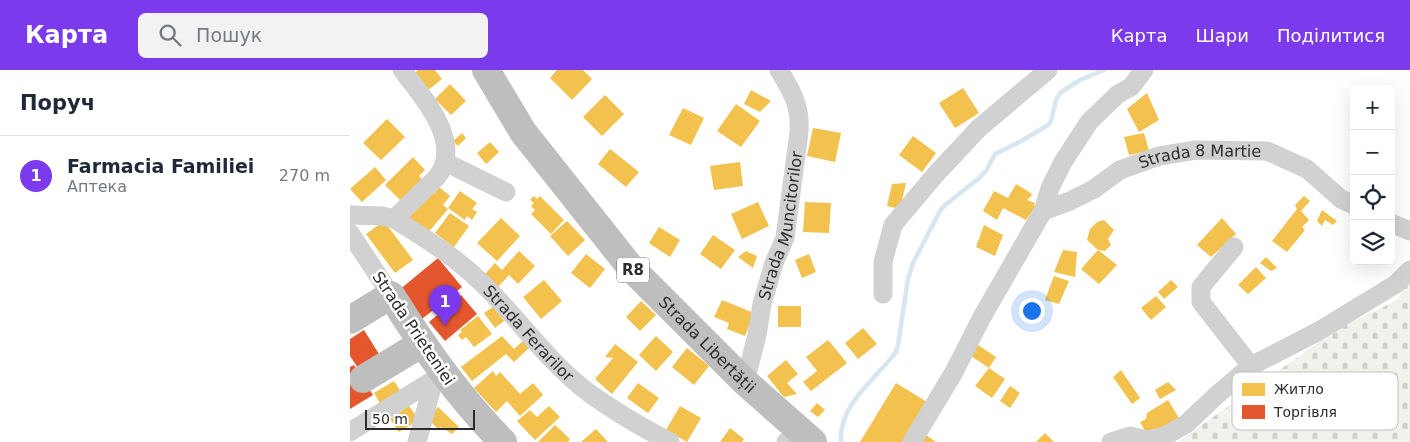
<!DOCTYPE html>
<html lang="uk">
<meta charset="utf-8">
<style>
:root{--surface:#fff;--page:#f2f2f3;--text:#1f2937;--muted:#747a83;--line:#e0e1e3;--accent:#7c3aed}
body{margin:0;font-family:"DejaVu Sans",sans-serif;background:var(--page);color:var(--text)}
.controls{position:absolute;right:15px;top:15px;display:grid;overflow:hidden;border-radius:8px;box-shadow:0 5px 20px #0002}
.controls button{width:45px;height:45px;display:grid;place-items:center;padding:0;border:0;border-bottom:1px solid var(--line);background:var(--surface);color:var(--text);font:25px sans-serif}
.scale{position:absolute;left:15px;bottom:12px;width:110px;box-sizing:border-box;padding-left:5px;border:2px solid #2c2c2c;border-top:0;font-size:14px;line-height:18px;white-space:nowrap;color:#2c2c2c;-webkit-text-stroke:4px #fff;paint-order:stroke}
.you{position:absolute;left:681px;top:240px;width:18px;height:18px;margin:-12px;border:4px solid #fff;border-radius:50%;background:#1a73e8;box-shadow:0 0 0 8px #1a73e833}
.badge{display:grid;place-items:center;width:32px;height:32px;border-radius:50%;background:var(--accent);color:#fff;font-size:16px;font-weight:700}
.pin{position:absolute;translate:-50% -41px;filter:drop-shadow(0 1px 2px #0008)}
.pin::after{content:'';position:absolute;top:26px;width:18px;height:15px;background:inherit;clip-path:polygon(0 0,100% 0,50% 100%)}
.list{margin:0;padding:0;list-style:none}
h2{display:flex;justify-content:space-between;align-items:center;height:65px;margin:0;padding:0 20px;font-size:21px}
h2 small{font-size:16px;font-weight:400;color:var(--muted)}
.list li{display:grid;grid-template-columns:32px 1fr auto;gap:15px;align-items:center;box-sizing:border-box;height:80px;padding:0 20px;border-top:1px solid var(--line)}
.list b{display:block;font-size:19px;white-space:nowrap}
.list p{margin:0;font-size:16px;white-space:nowrap;color:var(--muted)}
.list em{font-size:16px;font-style:normal;color:var(--muted)}
.icon{flex:none;width:28px;height:28px;fill:none;stroke:currentColor;stroke-width:2;stroke-linecap:round;stroke-linejoin:round}
.map{position:relative;flex:none;width:1060px;height:372px;overflow:hidden}
header{display:flex;align-items:center;gap:30px;box-sizing:border-box;height:70px;padding:0 25px;background:var(--accent);color:#fff}
header strong{font-size:24px}
nav{display:flex;gap:28px;margin-inline-start:auto;font-size:18px}
.search{width:350px;height:45px;background:var(--page);display:flex;align-items:center;gap:12px;box-sizing:border-box;padding:0 18px;border-radius:8px;color:var(--muted);font-size:19px}
main{display:flex}
aside{flex:1;background:var(--surface)}
.map>svg:first-child{display:block}
</style>
<header>
<strong>Карта</strong>
<div class="search"><svg class="icon" aria-label="search" viewBox="0 0 24 24"><circle cx="10" cy="10" r="6"/><path d="M15 15l6 6"/></svg>Пошук</div>
<nav><a>Карта</a><a>Шари</a><a>Поділитися</a></nav>
</header>
<main>
<aside>
<h2>Поруч<small></small></h2>
<ul class="list">
<li><span class="badge">1</span><div><b>Farmacia Familiei</b><p>Аптека</p></div><em>270 m</em></li>
</ul>
</aside>
<div class="map">
<svg width="1060" height="372" viewBox="0 0 1060 372">
<defs>
<pattern id="cemetery-stones" width="16" height="16" patternUnits="userSpaceOnUse" patternTransform="scale(1.25)"><rect width="16" height="16" fill="#eff3eb"/><path d="M2 7V4a2 2 0 0 1 4 0v3zM10 15v-3a2 2 0 0 1 4 0v3z" fill="#cdd0ca"/></pattern>
</defs>
<rect width="100%" height="100%" fill="#fff"/>
<path fill="url(#cemetery-stones)" d="M1060,209V372H828L986,260L1047,230Z"/>
<g fill="#f2c14e">
<path d="M68,0H85L92,9L77,21L64,4Z"/>
<path d="M207,0H233L242,9L222,30L200,8Z"/>
<path d="M100,14L116,31L101,45L85,29Z"/>
<path d="M613,18L629,43L605,58L589,33Z"/>
<path d="M401,20L421,31L410,42L394,34Z"/>
<path d="M797,23L809,50L789,62L777,39Z"/>
<path d="M255,25L274,44L252,66L233,47Z"/>
<path d="M386,34L410,51L391,77L367,61Z"/>
<path d="M333,38L354,48L341,75L319,65Z"/>
<path d="M37,49L55,67L31,90L13,73Z"/>
<path d="M463,58L491,63L485,92L457,86Z"/>
<path d="M112,63L116,68L108,76L103,71Z"/>
<path d="M794,63L799,81L779,85L774,67Z"/>
<path d="M563,66L586,83L572,102L549,85Z"/>
<path d="M140,72L149,82L136,94L127,83Z"/>
<path d="M260,79L289,102L276,117L248,94Z"/>
<path d="M63,87L75,100L69,106L73,110L52,132L35,115Z"/>
<path d="M390,92L393,116L364,120L360,96Z"/>
<path d="M25,97L36,110L12,132L0,119Z"/>
<path d="M556,113L550,139L537,136L542,114Z"/>
<path d="M666,114L681,123L682,125L677,130L685,133L684,135L686,136L676,150L653,138L647,150L633,141L644,121L658,128Z"/>
<path d="M89,117L100,126L93,135L98,139L76,165L57,150L80,121L84,124Z"/>
<path d="M110,121L127,133L122,139L127,142L122,150L117,146L115,150L98,138Z"/>
<path d="M184,126L187,129L190,126L214,150L201,164L181,144L185,140L181,136L184,133L180,130Z"/>
<path d="M954,126L960,131L951,141L959,150L952,157L955,160L937,182L922,171L947,139L945,135Z"/>
<path d="M408,132L419,156L392,169L381,144Z"/>
<path d="M455,132L481,133L479,163L453,162Z"/>
<path d="M972,140L987,151L983,155L975,150L972,156L967,151Z"/>
<path d="M100,143L119,156L104,177L85,163Z"/>
<path d="M151,148L170,166L147,191L127,173Z"/>
<path d="M872,148L886,164L861,187L847,175Z"/>
<path d="M754,150L764,160L758,169L761,175L755,181L748,180L737,170L740,159L747,152Z"/>
<path d="M34,151L63,190L45,203L16,164Z"/>
<path d="M217,151L235,170L218,186L200,166Z"/>
<path d="M634,155L653,165L645,186L626,177Z"/>
<path d="M309,157L330,170L320,187L299,173Z"/>
<path d="M363,165L385,180L371,199L350,184Z"/>
<path d="M713,180L727,182L725,207L704,202Z"/>
<path d="M748,180L767,195L749,214L731,199Z"/>
<path d="M169,181L185,196L168,214L159,205L147,218L133,206L145,193L152,200Z"/>
<path d="M396,181L407,186L403,198L388,187Z"/>
<path d="M236,184L255,199L240,218L221,203Z"/>
<path d="M459,184L466,202L452,208L445,190Z"/>
<path d="M916,187L927,198L921,201L910,193Z"/>
<path d="M906,197L916,208L898,224L888,215Z"/>
<path d="M704,206L719,211L709,234L695,230Z"/>
<path d="M194,210L212,231L191,249L173,227Z"/>
<path d="M821,210L828,217L814,229L808,222Z"/>
<path d="M806,226L816,237L801,250L791,238Z"/>
<path d="M372,230L404,243L395,266L377,259L379,253L364,247Z"/>
<path d="M291,231L306,245L290,261L276,247Z"/>
<path d="M144,236L154,251L145,258L134,243Z"/>
<rect x="428" y="236" width="23" height="21"/>
<path d="M128,246L142,264L124,277L116,267L112,270L108,265L112,262L110,260Z"/>
<path d="M513,258L527,274L508,289L495,273Z"/>
<path d="M152,266L164,279L173,271L179,278L164,292L156,284L122,311L111,297Z"/>
<path d="M306,266L323,282L306,301L289,285Z"/>
<path d="M478,270L497,293L461,321L453,312L467,301L456,287Z"/>
<path d="M265,274L288,292L262,324L245,309L263,288L255,287Z"/>
<path d="M628,275L646,287L639,298L621,286Z"/>
<path d="M337,278L359,296L344,315L322,297Z"/>
<path d="M436,290L448,304L437,313L447,324L434,327L417,306Z"/>
<path d="M639,298L655,309L642,328L625,316Z"/>
<path d="M771,300L790,328L782,334L763,307Z"/>
<path d="M143,301L146,306L150,302L170,324L183,313L193,325L170,346L157,331L146,342L124,318Z"/>
<path d="M44,311L51,322L31,335L24,323Z"/>
<path d="M818,312L826,320L810,329L805,320Z"/>
<path d="M288,313L309,328L298,343L277,328Z"/>
<path d="M546,313L577,332L552,372H510Z"/>
<path d="M660,316L670,323L660,338L650,331Z"/>
<path d="M818,330L829,348L798,366L790,352L796,349L797,343Z"/>
<path d="M467,333L475,340L468,347L460,341Z"/>
<path d="M59,336L69,350L49,362L40,349Z"/>
<path d="M199,336L210,347L185,370L167,351L180,340L187,347Z"/>
<path d="M330,336L351,348L337,372L316,360Z"/>
<path d="M88,337L109,357L102,364L91,357L88,359L80,351L79,346Z"/>
<path d="M205,355L220,369L218,372H188Z"/>
<path d="M380,358L394,369L392,372H370Z"/>
<path d="M246,359L258,372H231Z"/>
<path d="M695,363L704,372H686Z"/>
<path d="M576,365L586,372H571Z"/>
</g>
<g fill="#e4572e">
<path d="M88,188L112,217L72,249L49,220Z"/>
<path d="M111,225L127,244L95,271L79,252Z"/>
<path d="M14,260L29,284L8,298L0,286V269Z"/>
<path d="M4,295L23,325L0,339V297Z"/>
</g>
<g fill="none" stroke-linecap="round" stroke-linejoin="round">
<path stroke="#d7e6ef" stroke-width="4.5" d="M491,372C488,335 526,309 546,282L548,275L558,209L563,193L590,141L595,135L628,109L636,101L645,84L673,70L698,55L701,51L706,30L710,23L730,10L754,0"/>
<g stroke="#d1d1d1" stroke-width="19">
<path d="M95,92L156,122"/>
<path id="s1" d="M693,141L720,131L744,119L770,100L809,86L846,80L917,81L957,99L991,129L1004,135"/>
<path id="s2" d="M0,145L32,146L44,149C75,168 107,188 133,214C169,249 198,292 239,323C264,341 293,358 320,372"/>
<path d="M44,149L87,107C114,73 73,27 52,0"/>
<path d="M1041,153L1060,161"/>
<path d="M0,163L41,225"/>
<path d="M884,177L851,217V232L901,296"/>
<path d="M533,224V192L543,155L586,104L629,58L698,0"/>
<path id="s3" d="M395,312L407,265L412,234L424,193L435,168L449,62C451,37 442,21 429,0"/>
<path d="M0,362L93,304"/>
<path d="M67,372L84,310"/>
<path d="M436,372L444,370L452,372"/>
<path d="M562,372L604,302L632,247L693,141L700,118L713,92L739,52L768,24L781,17L794,0"/>
<path d="M761,372L780,366L797,370L815,366L836,354L868,324L901,296L967,262L1046,214L1060,200"/>
</g>
<g stroke="#bebebe" stroke-width="28">
<path id="s4" d="M136,0L173,62L281,198L395,312L463,372"/>
<path d="M0,250L41,225C74,278 109,328 153,372"/>
<path d="M13,309L71,274"/>
</g>
</g>
<g text-anchor="middle" stroke-width="5" stroke-linejoin="round" paint-order="stroke">
<rect fill="#fff" stroke="#6b6b6b" stroke-width="1" x="267" y="187.5" width="32" height="25" rx="4"/>
<g font-size="15" font-weight="bold" fill="#2c2c2c">
<text x="283" y="205">R8</text>
</g>
<g font-size="16" fill="#2c2c2c" stroke="#fff">
<text dy="6" stroke="none"><textPath href="#s1" startOffset="170">Strada 8 Martie</textPath></text>
<text dy="6" stroke="none"><textPath href="#s3" startOffset="161">Strada Muncitorilor</textPath></text>
<text transform="translate(64 258) rotate(56)" y="6">Strada Prieteniei</text>
<text dy="6" stroke="none"><textPath href="#s2" startOffset="222">Strada Ferarilor</textPath></text>
<text dy="6" stroke="none"><textPath href="#s4" startOffset="354">Strada Libertății</textPath></text>
</g>
</g>
<rect x="882" y="302" width="166" height="58" rx="8" fill="#fff" stroke="#c0c0c0" stroke-width="1"/>
<rect x="892" y="313" width="23" height="13" fill="#f2c14e"/>
<rect x="892" y="335" width="23" height="14" fill="#e4572e"/>
<g font-size="14" fill="#2c2c2c">
<text x="924" y="324">Житло</text>
<text x="924" y="347">Торгівля</text>
</g>
</svg>
<div class="controls">
<button>+</button>
<button>−</button>
<button><svg class="icon" aria-label="locate" viewBox="0 0 24 24"><circle cx="12" cy="12" r="6"/><path d="M12 2v4M12 18v4M2 12h4M18 12h4"/></svg></button>
<button><svg class="icon" aria-label="layers" viewBox="0 0 24 24"><path d="M12 4l9 5-9 5-9-5zM3 14l9 5 9-5"/></svg></button>
</div>
<div class="scale">50 m</div>
<div class="you"></div>
<div class="pin badge" style="left:95px;top:256px">1</div>
</div>
</main>
